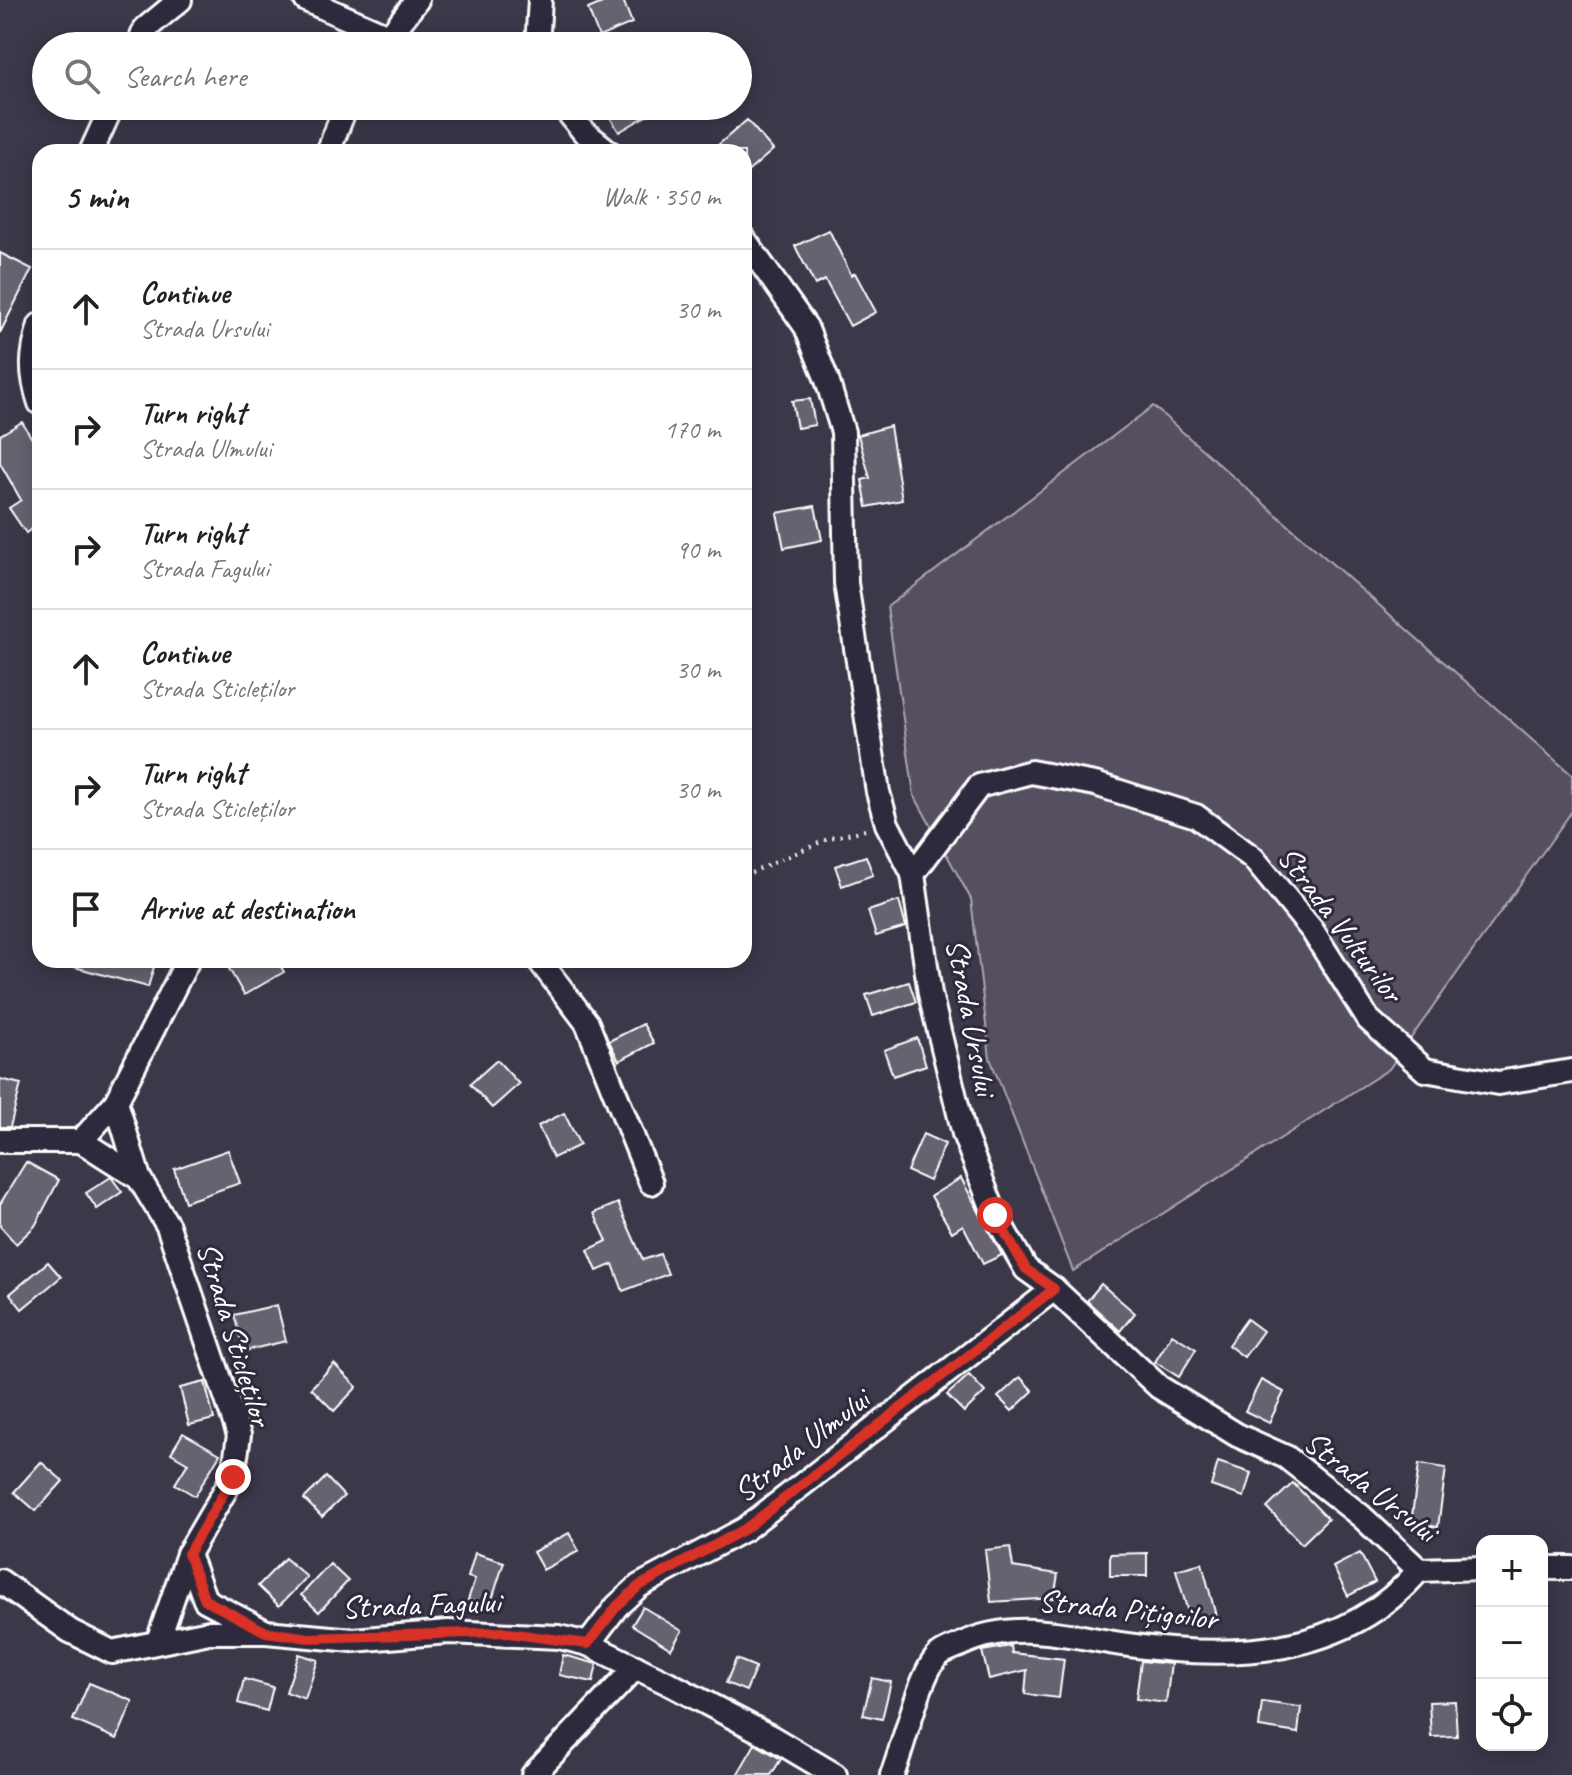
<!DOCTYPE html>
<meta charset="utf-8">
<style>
:root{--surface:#fff;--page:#f2f2f2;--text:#222;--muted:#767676;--line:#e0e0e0}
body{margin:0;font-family:Caveat,sans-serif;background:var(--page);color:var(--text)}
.controls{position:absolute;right:24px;bottom:24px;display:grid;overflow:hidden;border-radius:16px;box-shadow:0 4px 20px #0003}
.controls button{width:72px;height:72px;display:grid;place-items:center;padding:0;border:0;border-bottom:2px solid var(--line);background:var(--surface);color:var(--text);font:40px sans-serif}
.stop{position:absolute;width:24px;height:24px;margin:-18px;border:6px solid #d93025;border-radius:50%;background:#fff}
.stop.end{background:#d93025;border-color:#fff;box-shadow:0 2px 8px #0008}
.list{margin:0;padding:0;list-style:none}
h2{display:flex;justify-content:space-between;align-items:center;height:104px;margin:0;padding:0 32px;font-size:34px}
h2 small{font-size:26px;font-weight:400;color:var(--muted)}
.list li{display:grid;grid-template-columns:52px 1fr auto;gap:24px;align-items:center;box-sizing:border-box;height:120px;padding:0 32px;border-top:2px solid var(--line)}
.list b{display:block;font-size:30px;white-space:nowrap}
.list p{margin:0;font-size:26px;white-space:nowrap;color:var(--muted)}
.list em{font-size:26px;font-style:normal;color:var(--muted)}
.icon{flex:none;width:44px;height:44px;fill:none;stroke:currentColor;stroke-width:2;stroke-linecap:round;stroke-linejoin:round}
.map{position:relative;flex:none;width:1572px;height:1775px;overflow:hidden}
.search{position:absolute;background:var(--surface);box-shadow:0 4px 20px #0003;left:32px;top:32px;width:720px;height:88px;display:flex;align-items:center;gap:20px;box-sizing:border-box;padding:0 28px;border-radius:44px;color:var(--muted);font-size:30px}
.panel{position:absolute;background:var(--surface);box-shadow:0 4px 20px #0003;left:32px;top:144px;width:720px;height:824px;border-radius:24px}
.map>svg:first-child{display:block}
</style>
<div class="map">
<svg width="1572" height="1775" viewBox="0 0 1572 1775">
<rect width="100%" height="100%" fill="#3c3749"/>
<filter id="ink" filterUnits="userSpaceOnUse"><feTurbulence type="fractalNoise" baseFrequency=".0125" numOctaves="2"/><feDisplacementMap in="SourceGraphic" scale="16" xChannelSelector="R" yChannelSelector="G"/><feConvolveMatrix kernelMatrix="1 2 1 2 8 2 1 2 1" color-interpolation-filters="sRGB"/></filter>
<g filter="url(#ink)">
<path fill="#555060" stroke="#aaa8b0" stroke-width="2" d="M1153,406L1572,775V811L1389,1069L1073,1271L990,1058L971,899L914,795L887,607Z"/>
<g fill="#666270" stroke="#fff" stroke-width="2">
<path d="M609,0H623L632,23L599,37L588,9Z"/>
<path d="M603,106H663L619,132Z"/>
<path d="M747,120L773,150L744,175V152H710Z"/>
<path d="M829,230L851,275L855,273L876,312L850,326L825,280L815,285L795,246Z"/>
<path d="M0,253L32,269L0,333Z"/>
<path d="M810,399L815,425L797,428L792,401Z"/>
<path d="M22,422L40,452V531L36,525L26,533L9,508L21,500L0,463V435Z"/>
<path d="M890,426L902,500L867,507L862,480L870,478L858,435Z"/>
<path d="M815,506L822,540L784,548L777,513Z"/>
<path d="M866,856L873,875L842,886L835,866Z"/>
<path d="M899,901L906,927L876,936L868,911Z"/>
<path d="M72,960H156L148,987L71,966Z"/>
<path d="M224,960H277L284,972L244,995Z"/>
<path d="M909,982L916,1002L873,1016L866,995Z"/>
<path d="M643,1024L654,1043L619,1061L609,1041Z"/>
<path d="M917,1038L926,1065L893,1076L884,1050Z"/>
<path d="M497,1060L519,1084L492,1108L470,1084Z"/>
<path d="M0,1079L21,1084L10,1127H0Z"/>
<path d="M564,1113L580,1145L553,1158L538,1126Z"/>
<path d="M923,1134L945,1144L929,1181L907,1171Z"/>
<path d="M228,1150L240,1183L185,1202L174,1169Z"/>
<path d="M26,1162L59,1180L35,1226L16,1244L0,1226V1204Z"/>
<path d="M111,1177L122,1192L97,1209L86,1193Z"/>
<path d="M961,1178L1002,1255L983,1264L963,1225L952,1232L931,1196Z"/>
<path d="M618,1203L643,1260L660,1254L668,1274L623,1291L613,1264L597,1271L588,1250L607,1241L594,1213Z"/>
<path d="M48,1262L61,1277L22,1309L10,1294Z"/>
<path d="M1101,1284L1135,1313L1120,1331L1087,1301Z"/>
<path d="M277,1305L286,1341L244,1351L234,1315Z"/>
<path d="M1247,1319L1263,1331L1244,1357L1228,1345Z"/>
<path d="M1172,1334L1196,1349L1179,1377L1155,1362Z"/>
<path d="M334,1364L357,1387L334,1411L311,1388Z"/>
<path d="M969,1375L985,1392L964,1412L947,1395Z"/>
<path d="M1020,1377L1033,1391L1012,1411L998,1397Z"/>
<path d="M1261,1380L1284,1392L1269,1423L1245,1411Z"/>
<path d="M205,1382L214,1419L189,1425L180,1388Z"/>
<path d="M183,1433L220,1454L195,1496L175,1484L188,1463L171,1453Z"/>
<path d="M41,1462L63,1481L36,1511L14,1492Z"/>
<path d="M1218,1462L1251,1473L1244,1497L1211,1486Z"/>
<path d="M1419,1464L1446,1468L1438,1527L1411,1523Z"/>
<path d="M326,1477L344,1496L322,1517L304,1499Z"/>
<path d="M1293,1483L1328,1519L1302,1544L1267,1508Z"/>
<path d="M569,1533L579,1551L543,1570L533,1552Z"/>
<path d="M1010,1547L1013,1567L1058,1574L1054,1598L991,1602L985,1550Z"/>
<path d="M475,1553L504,1562L490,1606L468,1600L475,1579L468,1577Z"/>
<path d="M1147,1553V1576H1110V1554Z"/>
<path d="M1360,1553L1375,1582L1348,1596L1333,1567Z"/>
<path d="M285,1558L307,1577L279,1606L258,1586Z"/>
<path d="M1202,1563L1216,1616L1191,1623L1176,1570Z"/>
<path d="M330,1564L348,1581L319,1612L301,1595Z"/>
<path d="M643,1607L682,1631L671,1649L632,1625Z"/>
<path d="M1011,1646L1012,1653L1064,1659L1059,1698L1025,1694L1027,1670L989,1679L982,1651Z"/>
<path d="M299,1654L318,1660L305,1699L286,1692Z"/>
<path d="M563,1655L597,1664L593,1682L559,1675Z"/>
<path d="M736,1659L756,1667L746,1691L726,1683Z"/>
<path d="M1141,1661L1171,1664L1166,1703L1136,1699Z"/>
<path d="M872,1678L891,1682L882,1719L863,1715Z"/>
<path d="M244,1679L273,1687L267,1711L238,1703Z"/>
<path d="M89,1683L133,1701L117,1739L73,1720Z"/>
<path d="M1455,1701L1457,1736L1431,1737L1429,1702Z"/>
<path d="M1262,1702L1301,1707L1298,1733L1259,1727Z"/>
<path d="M755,1744L781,1759L771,1775H737Z"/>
</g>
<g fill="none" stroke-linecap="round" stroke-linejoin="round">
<defs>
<g id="street">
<path d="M306,0L390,37"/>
<path d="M138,46L145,29L180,0"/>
<path d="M382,46L417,0"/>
<path d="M537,46L540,0"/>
<path d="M563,106L583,131L609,152"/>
<path d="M91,152L112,106"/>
<path d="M328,152L346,106"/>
<path d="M744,239L806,327L827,380L843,432L846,583L878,792L887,824L913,874L930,994L964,1134L995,1215L1026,1269L1054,1289L1159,1387L1237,1435L1286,1457L1361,1516L1419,1570L1482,1568"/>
<path d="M40,325C31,355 30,373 40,403"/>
<path d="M913,874L979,786L1031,772L1095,784L1196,816L1253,858L1312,930L1368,1019L1425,1070L1498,1083L1572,1071"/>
<path d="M539,960L587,1023L651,1183"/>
<path d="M116,1102L139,1178L168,1226L239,1435L233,1477L188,1554L158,1641"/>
<path d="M0,1141H81L116,1102L188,960"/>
<path d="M81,1141L139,1178"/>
<path d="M188,1554L205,1600L264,1631"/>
<path d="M1542,1568H1572"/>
<path d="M0,1581L70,1631L112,1652L209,1632H266L353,1640L448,1632L559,1637L588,1644L668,1683L771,1737L835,1775"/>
<path d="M588,1644L617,1606L639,1586L745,1529L1054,1289"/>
<path d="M533,1775L636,1667"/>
<path d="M892,1775C903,1749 920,1672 938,1656C943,1651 953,1648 960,1645C1013,1619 1065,1635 1121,1644C1228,1660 1344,1659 1419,1570"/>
</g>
</defs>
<use href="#street" stroke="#fff" stroke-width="28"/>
<path stroke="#fff" stroke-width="4" stroke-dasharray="2 6" stroke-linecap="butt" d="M744,876L830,838L865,830"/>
<use href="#street" stroke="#2f2a3d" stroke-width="22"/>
</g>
</g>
<g fill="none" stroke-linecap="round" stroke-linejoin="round" filter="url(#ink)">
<path stroke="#d93025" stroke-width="10" d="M233,1477L188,1554L205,1600L266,1632L309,1638L501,1632L588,1644L617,1606L639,1586L745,1529L1054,1289L1026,1269L995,1215"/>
</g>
<g text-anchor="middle" stroke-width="6" stroke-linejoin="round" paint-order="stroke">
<g font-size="32" fill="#fff" stroke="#2f2a3d">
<text transform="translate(1341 924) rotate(53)" y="11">Strada Vulturilor</text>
<text transform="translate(972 1017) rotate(79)" y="11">Strada Ursului</text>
<text transform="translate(235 1334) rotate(73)" y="11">Strada Sticleților</text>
<text transform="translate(801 1445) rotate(-38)" y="11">Strada Ulmului</text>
<text transform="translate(1371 1486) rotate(38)" y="11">Strada Ursului</text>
<text transform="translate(421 1604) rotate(-2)" y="11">Strada Fagului</text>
<text transform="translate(1128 1609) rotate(6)" y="11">Strada Pițigoilor</text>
</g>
</g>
</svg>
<div class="controls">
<button>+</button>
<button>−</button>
<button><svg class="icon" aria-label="locate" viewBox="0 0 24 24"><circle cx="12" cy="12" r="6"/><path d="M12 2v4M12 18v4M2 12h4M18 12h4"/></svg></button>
</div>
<div class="stop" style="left:995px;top:1215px"></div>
<div class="stop end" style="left:233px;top:1477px"></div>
<div class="search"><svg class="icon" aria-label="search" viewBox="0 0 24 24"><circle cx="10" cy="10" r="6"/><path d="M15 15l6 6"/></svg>Search here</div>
<section class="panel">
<h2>5 min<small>Walk · 350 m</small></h2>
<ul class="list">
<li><svg class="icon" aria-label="ahead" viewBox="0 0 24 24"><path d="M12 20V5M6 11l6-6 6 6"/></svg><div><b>Continue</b><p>Strada Ursului</p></div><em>30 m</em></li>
<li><svg class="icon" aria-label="right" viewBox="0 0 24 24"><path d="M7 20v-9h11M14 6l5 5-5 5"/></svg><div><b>Turn right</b><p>Strada Ulmului</p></div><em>170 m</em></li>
<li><svg class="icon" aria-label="right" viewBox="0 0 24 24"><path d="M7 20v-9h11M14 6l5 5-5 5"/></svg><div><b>Turn right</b><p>Strada Fagului</p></div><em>90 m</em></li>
<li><svg class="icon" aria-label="ahead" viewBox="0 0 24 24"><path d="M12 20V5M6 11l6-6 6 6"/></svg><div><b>Continue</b><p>Strada Sticleților</p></div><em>30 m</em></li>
<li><svg class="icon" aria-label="right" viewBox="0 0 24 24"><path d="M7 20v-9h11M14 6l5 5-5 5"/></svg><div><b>Turn right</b><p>Strada Sticleților</p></div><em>30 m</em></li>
<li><svg class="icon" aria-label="arrive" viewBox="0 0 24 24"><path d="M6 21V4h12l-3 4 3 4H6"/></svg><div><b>Arrive at destination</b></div></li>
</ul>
</section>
</div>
